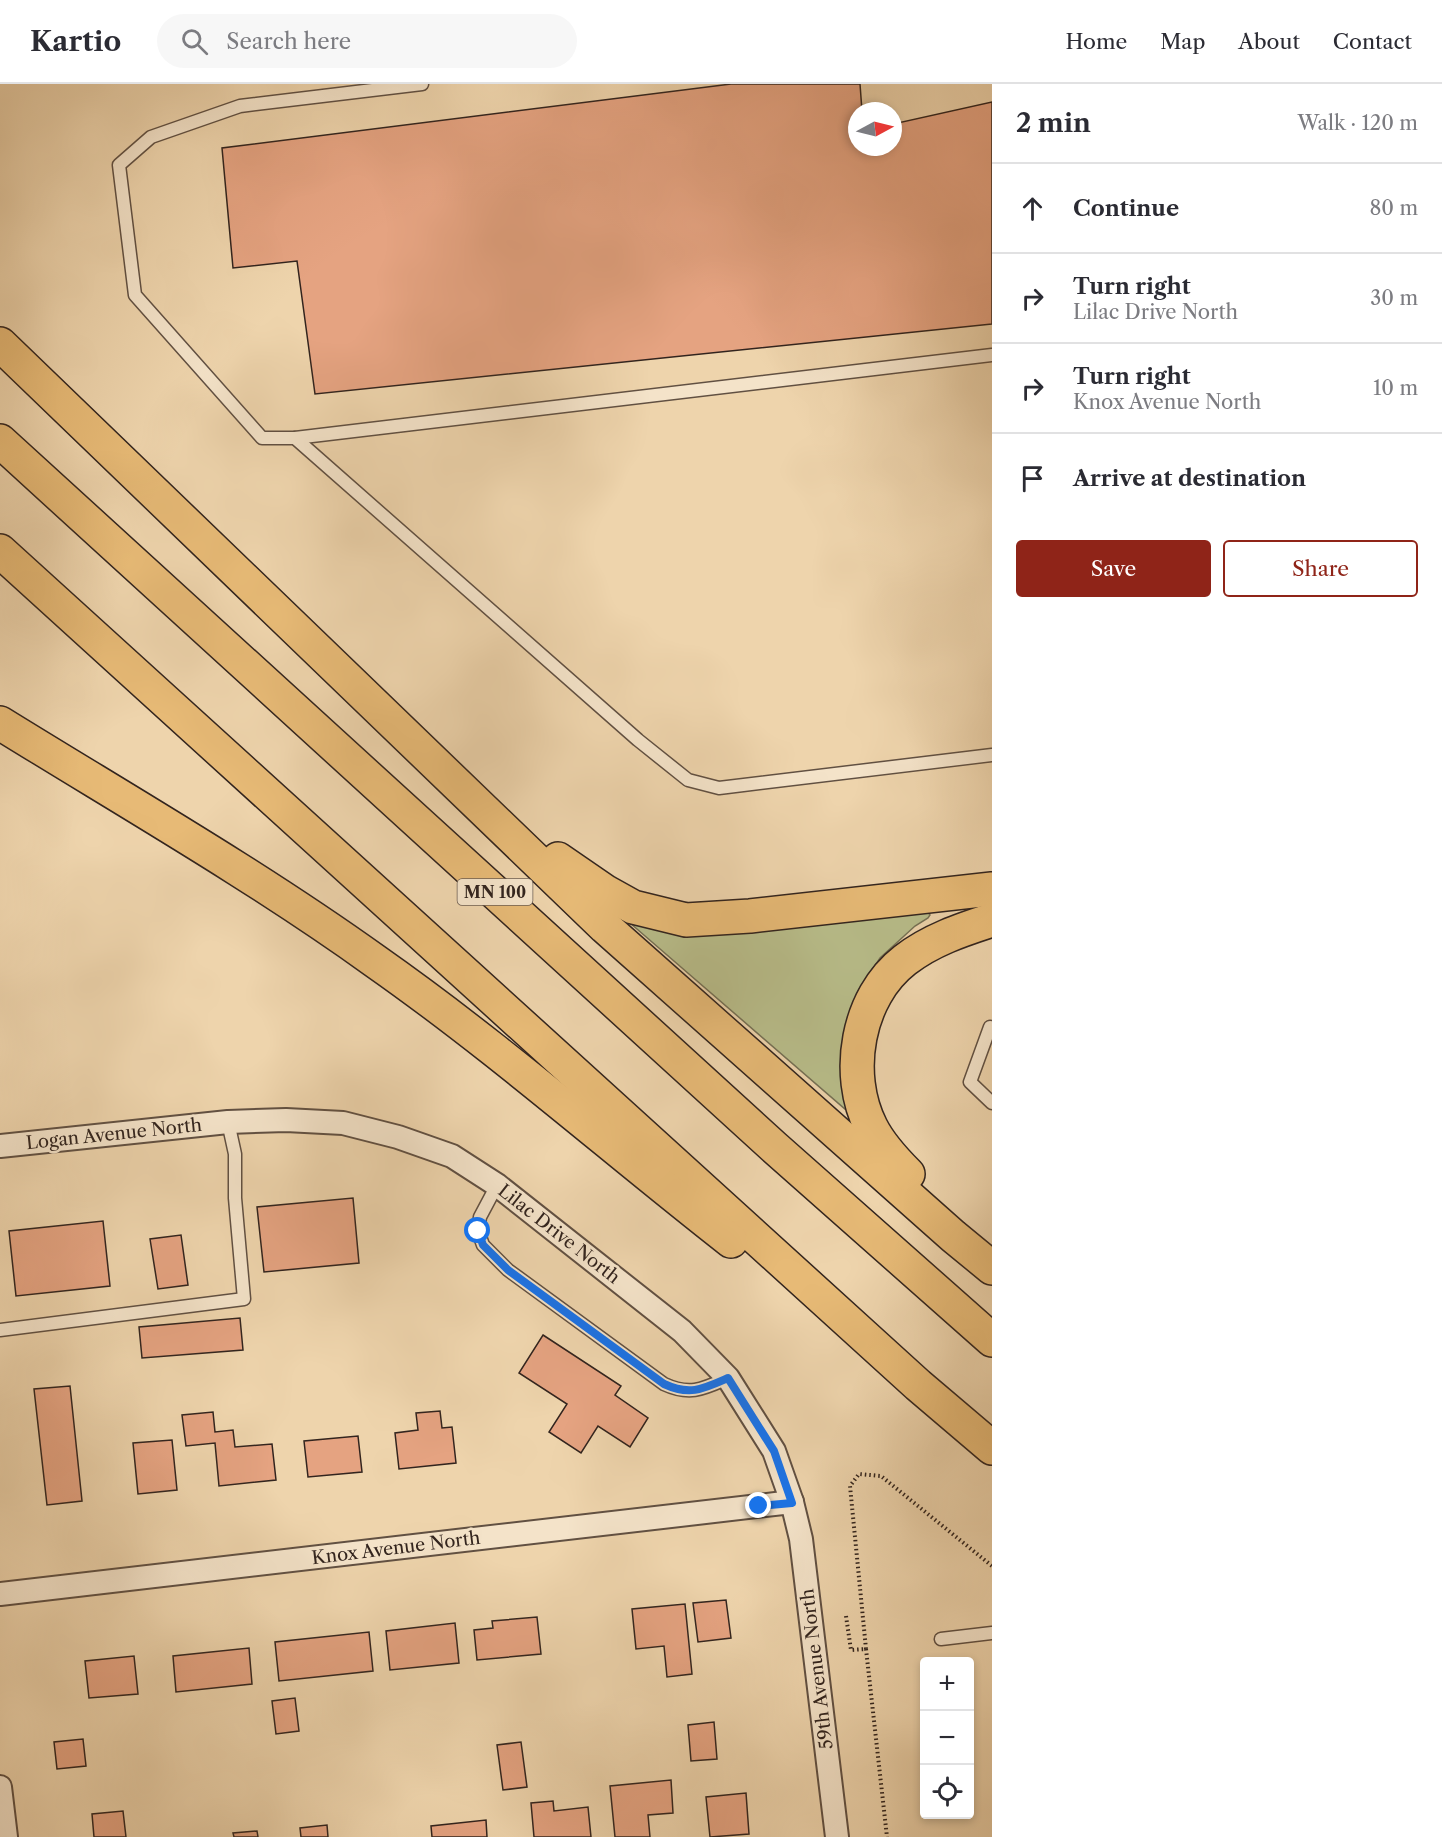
<!DOCTYPE html>
<meta charset="utf-8">
<style>
:root{--surface:#fff;--page:#f7f7f7;--text:#2b2b33;--muted:#7c7c81;--line:#e1e1e2;--accent:#8f2418}
body{margin:0;font-family:"Libre Caslon Text",serif;background:var(--page);color:var(--text)}
.controls{position:absolute;right:18px;bottom:18px;display:grid;overflow:hidden;border-radius:6px;box-shadow:0 3px 9px #0003}
.controls button{width:54px;height:54px;display:grid;place-items:center;padding:0;border:0;border-bottom:2px solid var(--line);background:var(--surface);color:var(--text);font:30px sans-serif}
.compass{position:absolute;left:848px;top:18px;width:54px;height:54px;border-radius:50%;background:var(--surface);box-shadow:0 3px 9px #0003;rotate:83deg}
.stop{position:absolute;width:18px;height:18px;margin:-14px;border:4px solid #1a73e8;border-radius:50%;background:#fff}
.stop.end{background:#1a73e8;border-color:#fff;box-shadow:0 2px 6px #0008}
.list{margin:0;padding:0;list-style:none}
h2{display:flex;justify-content:space-between;align-items:center;height:78px;margin:0;padding:0 24px;font-size:26px}
h2 small{font-size:20px;font-weight:400;color:var(--muted)}
.list li{display:grid;grid-template-columns:39px 1fr auto;gap:18px;align-items:center;box-sizing:border-box;height:90px;padding:0 24px;border-top:2px solid var(--line)}
.list b{display:block;font-size:22px;white-space:nowrap}
.list p{margin:0;font-size:20px;white-space:nowrap;color:var(--muted)}
.list em{font-size:20px;font-style:normal;color:var(--muted)}
.actions{display:flex;gap:12px;padding:18px 24px}
.actions a{flex:1;padding:14px 0;border:2px solid var(--accent);border-radius:6px;text-align:center;font-size:21px;color:var(--accent)}
.actions .main{background:var(--accent);color:#fff}
.icon{flex:none;width:33px;height:33px;fill:none;stroke:currentColor;stroke-width:2;stroke-linecap:round;stroke-linejoin:round}
.map{position:relative;flex:none;width:992px;height:1753px;overflow:hidden}
header{display:flex;align-items:center;gap:36px;box-sizing:border-box;height:84px;padding:0 30px;background:var(--surface);border-bottom:2px solid var(--line)}
header strong{font-size:28px}
nav{display:flex;gap:33px;margin-inline-start:auto;font-size:21px}
.search{width:420px;height:54px;background:var(--page);display:flex;align-items:center;gap:15px;box-sizing:border-box;padding:0 21px;border-radius:33px;color:var(--muted);font-size:22px}
main{display:flex}
aside{flex:1;background:var(--surface)}
.map>svg:first-child{display:block}
</style>
<header>
<strong>Kartio</strong>
<div class="search"><svg class="icon" aria-label="search" viewBox="0 0 24 24"><circle cx="10" cy="10" r="6"/><path d="M15 15l6 6"/></svg>Search here</div>
<nav><a>Home</a><a>Map</a><a>About</a><a>Contact</a></nav>
</header>
<main>
<div class="map">
<svg width="992" height="1753" viewBox="0 0 992 1753">
<rect width="100%" height="100%" fill="#eed4ac"/>
<filter id="stains"><feTurbulence type="fractalNoise" baseFrequency=".00333" numOctaves="4"/><feColorMatrix values="0 0 0 0 .2 0 0 0 0 .09 0 0 0 0 .02 0 0 0 .5 -.17"/></filter>
<radialGradient id="worn" r=".72"><stop offset=".6" stop-color="#630" stop-opacity="0"/><stop offset="1" stop-color="#630" stop-opacity=".3"/></radialGradient>
<path fill="#b8bd8a" stroke="#757054" stroke-width="1.5" d="M927,826L930,831L928,834L915,842L880,874L866,895L855,918L850,1017L845,1025L630,839Z"/>
<g fill="#e5a381" stroke="#32241e" stroke-width="1.5">
<path d="M731,0H860L862,27H857V63H893V40L992,18V240L315,310L297,177L233,184L222,64Z"/>
<path d="M353,1114L359,1179L264,1188L257,1123Z"/>
<path d="M103,1137L110,1202L16,1212L9,1147Z"/>
<path d="M181,1151L188,1201L158,1205L150,1155Z"/>
<path d="M240,1234L243,1266L142,1274L139,1243Z"/>
<path d="M543,1251L621,1302L615,1311L648,1334L630,1363L598,1342L581,1369L549,1348L567,1320L519,1289Z"/>
<path d="M70,1302L82,1417L47,1421L34,1305Z"/>
<path d="M440,1327L442,1344L452,1343L456,1379L399,1385L395,1349L418,1346L416,1329Z"/>
<path d="M213,1328L215,1348L233,1346L235,1363L272,1360L276,1396L219,1402L215,1359L186,1362L182,1331Z"/>
<path d="M358,1352L362,1388L308,1393L304,1357Z"/>
<path d="M172,1356L177,1406L138,1410L133,1359Z"/>
<path d="M726,1516L731,1554L698,1558L693,1519Z"/>
<path d="M685,1520L692,1590L667,1593L664,1562L636,1565L632,1525Z"/>
<path d="M537,1533L541,1570L477,1576L474,1546L493,1544L492,1537Z"/>
<path d="M455,1539L459,1579L390,1586L386,1547Z"/>
<path d="M369,1548L373,1587L279,1597L275,1558Z"/>
<path d="M249,1564L252,1600L176,1608L173,1572Z"/>
<path d="M134,1572L138,1610L89,1614L85,1577Z"/>
<path d="M295,1614L299,1647L276,1650L272,1617Z"/>
<path d="M714,1638L717,1675L691,1677L688,1641Z"/>
<path d="M83,1655L86,1682L57,1685L54,1658Z"/>
<path d="M521,1658L527,1703L503,1706L497,1661Z"/>
<path d="M671,1696L673,1729L648,1731L650,1753H615L610,1702Z"/>
<path d="M746,1709L749,1750L710,1753L706,1713Z"/>
<path d="M553,1717L554,1727L588,1723L591,1753H534L531,1719Z"/>
<path d="M123,1727L126,1753H94L92,1730Z"/>
<path d="M486,1736L487,1753H432L431,1742Z"/>
<path d="M327,1741L328,1753H301L300,1744Z"/>
<path d="M257,1747L258,1753H234L233,1749Z"/>
</g>
<g fill="none" stroke-linecap="round" stroke-linejoin="round">
<defs>
<g id="service">
<path d="M422,0L240,22L151,53L119,81L135,211L262,354H295L638,656L688,696L719,704L992,671"/>
<path d="M295,354L992,271"/>
<path d="M990,943L970,998L992,1019"/>
<path d="M497,1101L480,1133L478,1147L483,1161L508,1186L664,1300C690,1312 703,1305 728,1294"/>
<path d="M0,1246L244,1215L235,1114V1070L228,1038"/>
<path d="M941,1555L992,1549"/>
</g>
<g id="minor">
<path d="M0,1062L228,1038L286,1036L343,1039L398,1053L452,1072L497,1101L682,1247L728,1294L774,1367L792,1418L801,1455L837,1753"/>
<path d="M0,1510L792,1418"/>
<path d="M0,1703L6,1753"/>
</g>
<g id="motorway">
<path d="M0,260L605,843L953,1152L992,1184"/>
<path d="M0,357L774,1063L992,1256"/>
<path d="M0,467L918,1301L992,1364"/>
<path d="M0,639C126,717 255,791 375,877C499,964 612,1064 731,1157"/>
<path d="M558,775L606,808L633,823L686,836L750,832L992,805"/>
<path d="M908,1090C894,1076 880,1061 871,1043C844,990 857,913 905,876C931,856 961,846 992,836"/>
</g>
</defs>
<use href="#service" stroke="#615042" stroke-width="15"/>
<use href="#minor" stroke="#615042" stroke-width="26"/>
<use href="#motorway" stroke="#32241e" stroke-width="36"/>
<g stroke="#32241e" stroke-width="4" stroke-dasharray="1.5 3" stroke-linecap="butt">
<path d="M846,1532L851,1566L866,1565L850,1402L859,1390L881,1392L992,1482"/>
<path d="M866,1565L887,1753"/>
</g>
<use href="#service" stroke="#f4e3c9" stroke-width="12"/>
<use href="#minor" stroke="#f4e3c9" stroke-width="22"/>
<use href="#motorway" stroke="#e7ba76" stroke-width="33"/>
</g>
<g fill="none" stroke-linecap="round" stroke-linejoin="round">
<path stroke="#1a73e8" stroke-width="8" d="M478,1147L483,1161L508,1186L664,1300C690,1312 703,1305 728,1294L774,1367L792,1419L759,1422"/>
</g>
<g text-anchor="middle" stroke-width="5" stroke-linejoin="round" paint-order="stroke">
<rect fill="#f4e3c9" stroke="#6c5d51" stroke-width="1.5" x="457.5" y="795" width="75" height="26" rx="4.5"/>
<g font-size="16" font-weight="bold" fill="#32241e">
<text x="495" y="814">MN 100</text>
</g>
<g font-size="18" fill="#32241e" stroke="#f4e3c9">
<text transform="translate(114 1050) rotate(-6)" y="6">Logan Avenue North</text>
<text transform="translate(559 1150) rotate(38)" y="6">Lilac Drive North</text>
<text transform="translate(396 1464) rotate(-7)" y="6">Knox Avenue North</text>
<text transform="translate(817 1585) rotate(-97)" y="6">59th Avenue North</text>
</g>
</g>
<rect width="100%" height="100%" filter="url(#stains)"/>
<rect width="100%" height="100%" fill="url(#worn)"/>
</svg>
<div class="controls">
<button>+</button>
<button>−</button>
<button><svg class="icon" aria-label="locate" viewBox="0 0 24 24"><circle cx="12" cy="12" r="6"/><path d="M12 2v4M12 18v4M2 12h4M18 12h4"/></svg></button>
</div>
<svg class="compass" viewBox="-18 -18 36 36"><path d="M0-13l5 13h-10z" fill="#e53935"/><path d="M0 13l5-13h-10z" fill="#7c7c81"/></svg>
<div class="stop" style="left:478px;top:1147px"></div>
<div class="stop end" style="left:759px;top:1422px"></div>
</div>
<aside>
<h2>2 min<small>Walk · 120 m</small></h2>
<ul class="list">
<li><svg class="icon" aria-label="ahead" viewBox="0 0 24 24"><path d="M12 20V5M6 11l6-6 6 6"/></svg><div><b>Continue</b></div><em>80 m</em></li>
<li><svg class="icon" aria-label="right" viewBox="0 0 24 24"><path d="M7 20v-9h11M14 6l5 5-5 5"/></svg><div><b>Turn right</b><p>Lilac Drive North</p></div><em>30 m</em></li>
<li><svg class="icon" aria-label="right" viewBox="0 0 24 24"><path d="M7 20v-9h11M14 6l5 5-5 5"/></svg><div><b>Turn right</b><p>Knox Avenue North</p></div><em>10 m</em></li>
<li><svg class="icon" aria-label="arrive" viewBox="0 0 24 24"><path d="M6 21V4h12l-3 4 3 4H6"/></svg><div><b>Arrive at destination</b></div></li>
</ul>
<div class="actions"><a class="main">Save</a><a>Share</a></div>
</aside>
</main>
